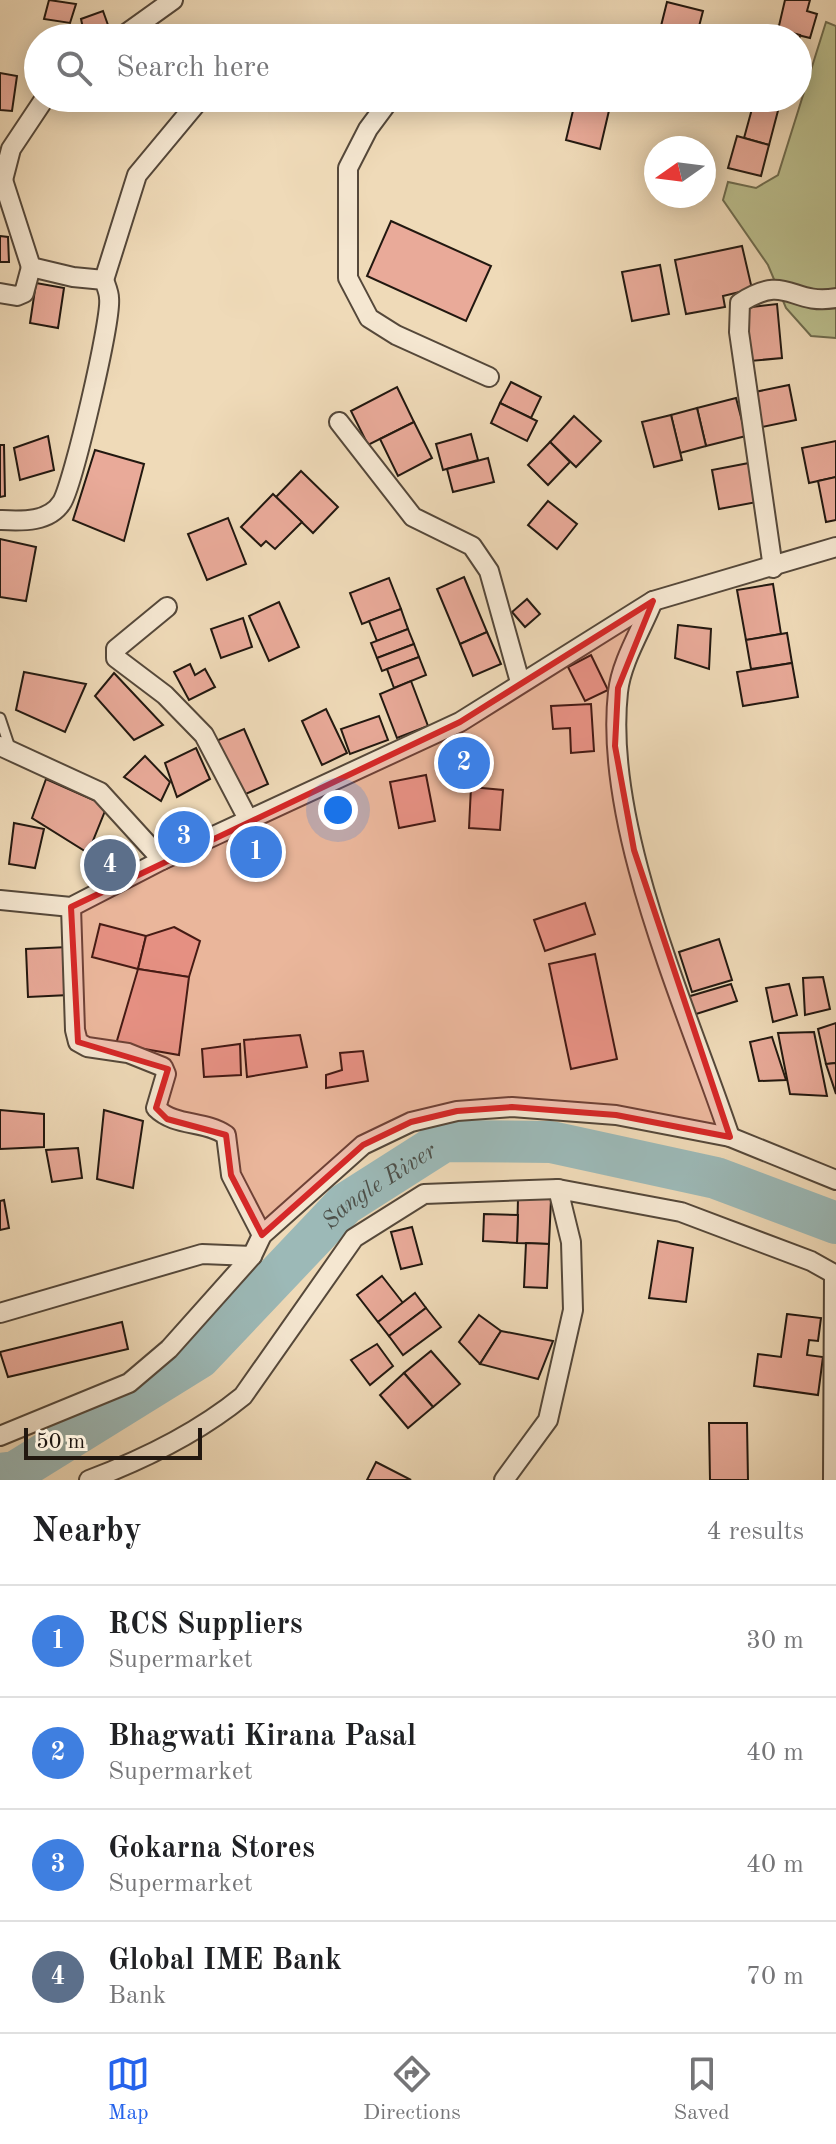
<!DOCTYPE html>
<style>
:root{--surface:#fff;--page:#f2f2f2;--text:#202124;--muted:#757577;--line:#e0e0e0;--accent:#2563eb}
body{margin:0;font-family:"Old Standard TT",serif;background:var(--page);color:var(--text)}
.compass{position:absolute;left:644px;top:136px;width:72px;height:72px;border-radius:50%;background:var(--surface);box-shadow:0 4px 20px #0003;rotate:256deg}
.scale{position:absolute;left:24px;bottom:20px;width:178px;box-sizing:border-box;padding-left:8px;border:4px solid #221810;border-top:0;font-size:22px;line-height:28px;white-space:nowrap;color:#221810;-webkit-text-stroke:6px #f5e7d1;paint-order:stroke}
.you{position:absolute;left:338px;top:810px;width:28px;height:28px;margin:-20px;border:6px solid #fff;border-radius:50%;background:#1a73e8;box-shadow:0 0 0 12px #1a73e833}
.badge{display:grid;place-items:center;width:52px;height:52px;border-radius:50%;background:var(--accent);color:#fff;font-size:26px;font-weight:700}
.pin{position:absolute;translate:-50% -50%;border:4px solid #fff;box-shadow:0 2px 8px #0006}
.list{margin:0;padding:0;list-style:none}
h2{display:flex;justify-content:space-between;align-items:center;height:104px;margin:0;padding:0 32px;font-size:34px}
h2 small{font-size:26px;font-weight:400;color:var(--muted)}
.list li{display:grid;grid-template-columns:52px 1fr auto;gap:24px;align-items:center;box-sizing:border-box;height:112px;padding:0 32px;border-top:2px solid var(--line)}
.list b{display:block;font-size:30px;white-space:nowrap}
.list p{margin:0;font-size:26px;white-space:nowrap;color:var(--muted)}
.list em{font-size:26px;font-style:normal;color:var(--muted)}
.icon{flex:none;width:44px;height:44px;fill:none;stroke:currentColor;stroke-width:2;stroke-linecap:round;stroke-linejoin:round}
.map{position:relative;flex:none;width:836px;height:1480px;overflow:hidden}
.search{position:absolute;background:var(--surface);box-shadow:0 4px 20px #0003;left:24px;right:24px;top:24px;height:88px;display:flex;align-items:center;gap:20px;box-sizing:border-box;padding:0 28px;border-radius:44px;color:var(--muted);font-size:30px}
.sheet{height:552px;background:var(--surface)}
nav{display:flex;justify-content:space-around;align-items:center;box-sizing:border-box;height:112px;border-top:2px solid var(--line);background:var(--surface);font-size:22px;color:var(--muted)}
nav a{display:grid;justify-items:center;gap:4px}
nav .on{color:var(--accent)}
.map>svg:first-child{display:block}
</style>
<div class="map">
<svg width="836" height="1480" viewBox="0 0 836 1480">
<rect width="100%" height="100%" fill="#efdab8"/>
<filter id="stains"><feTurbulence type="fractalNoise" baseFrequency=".0025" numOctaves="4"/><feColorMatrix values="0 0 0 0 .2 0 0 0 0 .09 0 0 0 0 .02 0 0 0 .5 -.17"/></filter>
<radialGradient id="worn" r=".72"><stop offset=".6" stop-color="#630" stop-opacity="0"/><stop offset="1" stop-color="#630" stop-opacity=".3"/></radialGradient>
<path fill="#bbbf8e" stroke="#6e6c4f" stroke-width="2" d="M826,22L836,26V338L811,336L786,308L768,265L723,200L728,182L756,188L778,175Z"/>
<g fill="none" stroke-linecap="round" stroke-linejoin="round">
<path stroke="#9cb9b7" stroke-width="42" id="s1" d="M0,1474L15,1472L199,1358L345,1204L444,1141L551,1142L716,1178L836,1223"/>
</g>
<g fill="#e9aa99" stroke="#221810" stroke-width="2">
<path d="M49,0L76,4L70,23L44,19Z"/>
<path d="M785,0H810L807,11L817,14L810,38L778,30Z"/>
<path d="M667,2L703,11L696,38H658Z"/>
<path d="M103,11L108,25L84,33L81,19Z"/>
<path d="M773,28L800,35L798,45V38H770Z"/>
<path d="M0,73L17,76L12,111L0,110Z"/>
<path d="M576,98L611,102L600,149L566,140Z"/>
<path d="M755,98L780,103L769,145L744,138Z"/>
<path d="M737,136L769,145L761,176L728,168Z"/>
<path d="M391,221L491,266L466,321L367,276Z"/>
<path d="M0,236L8,237L9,262H0Z"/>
<path d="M742,246L752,289L723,296L725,307L686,314L675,260Z"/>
<path d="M660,265L669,314L632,321L622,272Z"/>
<path d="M36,283L64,288L58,328L30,323Z"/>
<path d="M777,304L782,358L750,361L744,308Z"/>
<path d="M511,382L541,397L531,418L500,403Z"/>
<path d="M789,385L796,420L757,428L750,393Z"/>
<path d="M397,387L414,422L368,445L351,411Z"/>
<path d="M736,398L746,436L706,446L697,408Z"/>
<path d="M500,403L537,421L527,441L491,423Z"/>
<path d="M697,408L706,446L680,453L671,415Z"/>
<path d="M671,415L682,460L654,467L642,422Z"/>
<path d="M574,416L601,441L576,467L550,442Z"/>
<path d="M414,422L432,458L398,476L380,439Z"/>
<path d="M471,434L478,460L443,470L436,444Z"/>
<path d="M48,436L54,470L20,480L14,448Z"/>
<path d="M836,441V477L809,483L802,448Z"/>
<path d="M550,442L570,462L548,485L528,465Z"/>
<path d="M0,445H4L5,496L0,497Z"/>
<path d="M95,450L144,464L124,541L73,520Z"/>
<path d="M488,458L494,482L453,492L447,469Z"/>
<path d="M749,463L757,502L719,509L712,470Z"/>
<path d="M301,471L338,507L313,533L276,497Z"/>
<path d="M836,477V520L826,522L818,481Z"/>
<path d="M273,494L302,522L275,549L266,541L261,546L241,527Z"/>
<path d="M548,501L577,524L557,549L528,525Z"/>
<path d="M228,518L246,564L207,580L188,534Z"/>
<path d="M0,539L36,547L26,601L0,597Z"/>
<path d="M464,577L487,632L460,644L437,589Z"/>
<path d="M389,578L401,609L362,624L350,593Z"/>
<path d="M773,584L781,634L746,640L737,590Z"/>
<path d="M527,599L540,614L525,627L512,612Z"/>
<path d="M279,602L299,647L269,661L249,616Z"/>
<path d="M401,609L408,629L377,641L369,621Z"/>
<path d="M243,618L252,647L221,658L211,629Z"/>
<path d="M678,625L711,629L709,669L675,658Z"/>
<path d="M408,629L414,644L377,658L371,643Z"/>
<path d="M487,632L501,664L473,676L460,644Z"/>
<path d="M787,633L792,663L751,669L746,640Z"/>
<path d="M414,644L419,657L382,671L377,658Z"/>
<path d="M591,655L608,690L585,701L568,667Z"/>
<path d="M419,657L426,675L394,688L387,669Z"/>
<path d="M792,663L798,697L743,706L737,672Z"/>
<path d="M190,664L195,675L205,669L215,687L189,700L174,672Z"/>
<path d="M24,672L86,684L65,732L16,710Z"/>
<path d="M114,673L163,725L134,740L95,696Z"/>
<path d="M411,681L428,726L397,738L380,694Z"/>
<path d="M591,704L594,751L571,753L570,728L553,729L551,706Z"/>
<path d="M326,709L347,753L322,765L302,721Z"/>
<path d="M379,716L388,740L350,754L341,729Z"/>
<path d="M244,729L268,784L239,797L216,741Z"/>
<path d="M196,748L210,779L177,797L165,763Z"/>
<path d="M145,756L170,782L161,801L124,777Z"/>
<path d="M426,775L435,821L399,828L390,782Z"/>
<path d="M46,779L107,806L88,853L32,818Z"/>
<path d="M471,787L503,790L500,830L469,828Z"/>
<path d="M14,823L44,829L35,868L9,864Z"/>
<path d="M585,903L595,934L545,951L534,920Z"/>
<path d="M100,924L146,936L138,969L92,957Z"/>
<path d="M174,927L200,941L189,977L138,969L146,936Z"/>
<path d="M719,939L732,980L692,992L679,952Z"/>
<path d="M68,947L69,995L28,997L26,949Z"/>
<path d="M595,954L617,1059L571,1069L549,964Z"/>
<path d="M138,969L189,977L179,1055L116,1044Z"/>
<path d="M823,977L830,1009L805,1015L803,978Z"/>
<path d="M731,984L737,1001L693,1015L687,997Z"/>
<path d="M789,984L797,1015L773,1022L766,988Z"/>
<path d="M836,1023V1063L826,1064L818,1029Z"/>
<path d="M814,1032L827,1096L790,1094L778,1033Z"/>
<path d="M300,1035L307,1067L247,1077L244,1040Z"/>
<path d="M772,1037L786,1080L759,1081L750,1042Z"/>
<path d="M240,1044L241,1075L204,1077L202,1049Z"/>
<path d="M363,1051L368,1081L326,1088V1075L342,1070L340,1053Z"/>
<path d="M836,1063V1094L826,1064Z"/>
<path d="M0,1110L44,1114V1147L0,1149Z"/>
<path d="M104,1110L143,1121L133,1188L97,1179Z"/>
<path d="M78,1148L82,1178L52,1182L46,1150Z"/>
<path d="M518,1198L551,1199L549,1244L517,1243Z"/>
<path d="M4,1200L9,1228L0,1230V1201Z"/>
<path d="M484,1214L518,1215L517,1243L483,1241Z"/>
<path d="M412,1227L422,1264L401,1269L391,1232Z"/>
<path d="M658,1241L693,1248L686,1302L649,1298Z"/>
<path d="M526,1243L549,1244L547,1288L524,1287Z"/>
<path d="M382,1276L403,1303L378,1322L357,1295Z"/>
<path d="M415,1293L426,1308L389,1336L378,1322Z"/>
<path d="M426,1308L441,1327L403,1355L389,1336Z"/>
<path d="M787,1314L821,1318L818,1341L809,1340L807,1355L823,1357L818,1395L754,1386L758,1354L781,1357Z"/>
<path d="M479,1315L501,1331L480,1364L459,1342Z"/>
<path d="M122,1322L128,1349L8,1377L0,1352Z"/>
<path d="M501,1331L553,1341L538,1379L480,1364Z"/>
<path d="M377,1344L393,1366L370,1385L351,1360Z"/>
<path d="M431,1351L460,1384L433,1407L404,1373Z"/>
<path d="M404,1373L433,1407L408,1428L380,1395Z"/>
<path d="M709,1423H747L748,1480H710Z"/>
<path d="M376,1462L411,1480H367Z"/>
</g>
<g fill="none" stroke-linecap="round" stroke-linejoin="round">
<defs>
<path id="lane" d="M0,718L11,751"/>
<g id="street">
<path d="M120,38L173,0"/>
<path d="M334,38H341"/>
<path d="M391,98L368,129L348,168V278L369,318L396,335L489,377"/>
<path d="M0,181L3,180L11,149L45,98"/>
<path d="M104,280L137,175L201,98"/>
<path d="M0,293L17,296L24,293L31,267"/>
<path d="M339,422L413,517L472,546L489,571L520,682"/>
<path d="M0,520C21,521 49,523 62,502C73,484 112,319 109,298C109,292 106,286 104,280L73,277L31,267L3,180"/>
<path d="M773,568L739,332L740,303C788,272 790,306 836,298"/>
<path d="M653,601C642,629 621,662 618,692C603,826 687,1009 730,1137"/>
<path d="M167,607L116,649V658L165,695L204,735L249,821"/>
<path d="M0,746L100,792L162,860"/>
<path d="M0,900L71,907L162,860L460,722L653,601L836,547"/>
<path d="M71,907L75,1030L78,1042L87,1047L128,1053L163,1067L166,1074L156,1108C175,1127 204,1120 226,1135L231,1175L262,1235"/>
<path d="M0,1313L202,1254L252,1256"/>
<path d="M0,1436L129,1383L169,1349L252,1256L262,1235L363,1145L411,1122L457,1111L512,1107L616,1115L730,1137L836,1180"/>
<path d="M89,1480C142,1460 199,1432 243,1396L354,1238L424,1194L558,1189"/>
<path d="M504,1480L548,1420L573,1310L571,1242L558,1189L681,1212L811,1261L836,1275"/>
<path d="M833,1480L834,1274"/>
</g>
</defs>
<use href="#lane" stroke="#55483a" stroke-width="13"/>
<use href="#street" stroke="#55483a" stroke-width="22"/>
<use href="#lane" stroke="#f5e7d1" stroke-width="9"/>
<use href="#street" stroke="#f5e7d1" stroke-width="18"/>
</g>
<path fill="#d62828" fill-opacity="0.2" stroke="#d62828" stroke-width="6" stroke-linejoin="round" d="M653,601L618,688L615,746L634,850L730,1137L616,1115L512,1107L457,1111L411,1122L363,1145L262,1235L231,1175L226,1135L167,1119L156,1108L168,1069L78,1042L71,907L460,722Z"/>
<g text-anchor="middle" stroke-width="8" stroke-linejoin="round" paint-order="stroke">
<g font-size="24" font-style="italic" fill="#4d504a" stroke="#f5e7d1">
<text dy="8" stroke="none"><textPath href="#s1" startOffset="482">Sangle River</textPath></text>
</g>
</g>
<rect width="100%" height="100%" filter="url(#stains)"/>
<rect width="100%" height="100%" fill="url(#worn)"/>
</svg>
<svg class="compass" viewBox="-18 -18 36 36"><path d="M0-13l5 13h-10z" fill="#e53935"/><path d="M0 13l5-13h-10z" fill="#757577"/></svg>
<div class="scale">50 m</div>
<div class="you"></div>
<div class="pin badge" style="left:256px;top:852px;background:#3f7fe0">1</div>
<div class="pin badge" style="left:464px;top:763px;background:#3f7fe0">2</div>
<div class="pin badge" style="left:184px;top:837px;background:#3f7fe0">3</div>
<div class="pin badge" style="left:110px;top:865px;background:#5c6f8a">4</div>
<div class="search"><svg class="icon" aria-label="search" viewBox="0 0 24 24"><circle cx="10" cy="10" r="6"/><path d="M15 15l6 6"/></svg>Search here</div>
</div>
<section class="sheet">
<h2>Nearby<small>4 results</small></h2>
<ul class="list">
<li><span class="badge" style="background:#3f7fe0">1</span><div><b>RCS Suppliers</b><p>Supermarket</p></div><em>30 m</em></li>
<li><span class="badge" style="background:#3f7fe0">2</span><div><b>Bhagwati Kirana Pasal</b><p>Supermarket</p></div><em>40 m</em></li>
<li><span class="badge" style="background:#3f7fe0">3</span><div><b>Gokarna Stores</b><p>Supermarket</p></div><em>40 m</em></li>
<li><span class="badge" style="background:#5c6f8a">4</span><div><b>Global IME Bank</b><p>Bank</p></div><em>70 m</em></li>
</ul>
</section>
<nav>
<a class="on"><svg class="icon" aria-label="map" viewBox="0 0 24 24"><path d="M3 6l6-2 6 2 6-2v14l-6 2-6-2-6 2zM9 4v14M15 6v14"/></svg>Map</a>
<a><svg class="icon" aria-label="directions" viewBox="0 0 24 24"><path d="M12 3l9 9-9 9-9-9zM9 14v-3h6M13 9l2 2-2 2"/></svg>Directions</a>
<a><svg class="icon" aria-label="saved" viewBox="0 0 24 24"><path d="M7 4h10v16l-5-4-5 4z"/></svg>Saved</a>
</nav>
